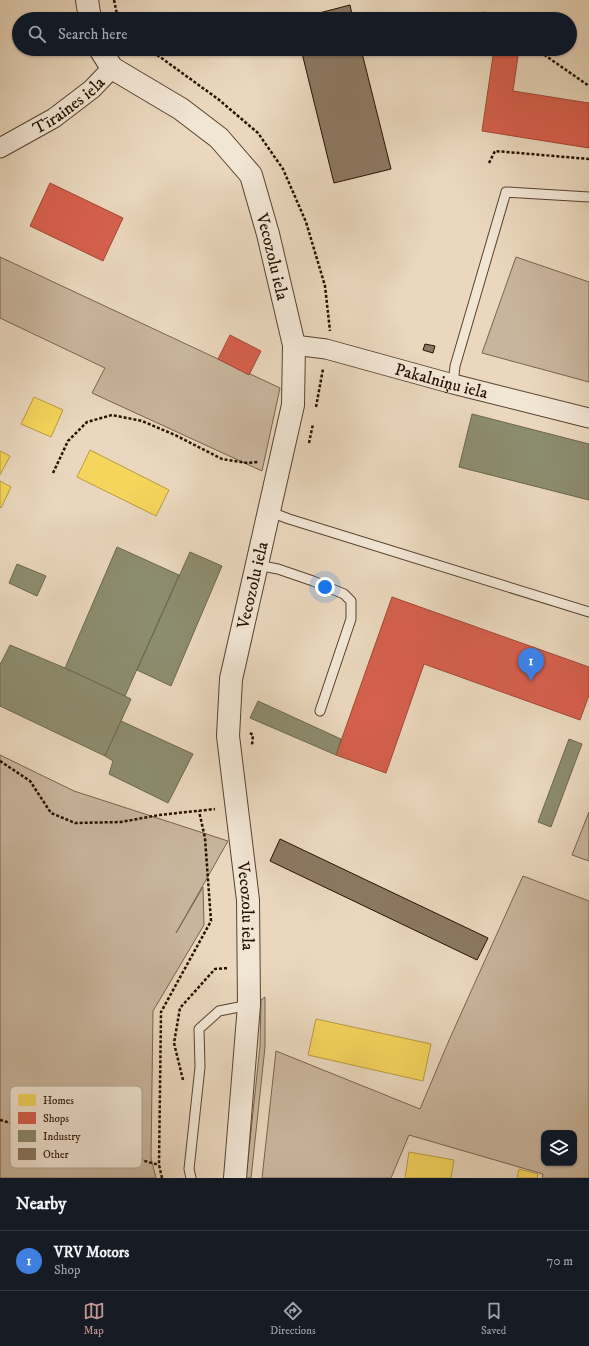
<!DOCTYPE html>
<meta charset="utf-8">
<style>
:root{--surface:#171b24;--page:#20242c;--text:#f1f3f6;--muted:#9ea1a6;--line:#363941;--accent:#c59692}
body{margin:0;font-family:"IM FELL DW Pica",serif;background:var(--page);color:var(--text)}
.controls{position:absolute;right:12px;bottom:12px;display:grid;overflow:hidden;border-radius:8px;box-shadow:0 1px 3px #0004}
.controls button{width:36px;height:36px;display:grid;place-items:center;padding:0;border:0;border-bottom:1px solid var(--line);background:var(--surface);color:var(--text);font:20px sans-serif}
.you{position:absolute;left:325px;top:587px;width:14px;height:14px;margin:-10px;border:3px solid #fff;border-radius:50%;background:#1a73e8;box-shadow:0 0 0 6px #1a73e833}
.badge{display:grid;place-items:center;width:26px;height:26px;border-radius:50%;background:var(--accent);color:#fff;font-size:13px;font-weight:700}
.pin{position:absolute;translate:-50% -33px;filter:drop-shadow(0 1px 2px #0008)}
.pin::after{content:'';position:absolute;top:21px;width:14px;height:12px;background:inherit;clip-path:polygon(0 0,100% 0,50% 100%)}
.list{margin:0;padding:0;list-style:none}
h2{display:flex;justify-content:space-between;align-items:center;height:52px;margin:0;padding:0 16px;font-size:17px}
h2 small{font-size:13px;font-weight:400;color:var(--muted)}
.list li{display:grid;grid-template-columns:26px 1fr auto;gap:12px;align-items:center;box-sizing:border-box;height:60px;padding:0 16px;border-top:1px solid var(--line)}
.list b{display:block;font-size:15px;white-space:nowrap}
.list p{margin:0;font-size:13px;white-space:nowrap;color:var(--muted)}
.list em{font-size:13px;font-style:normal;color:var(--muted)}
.icon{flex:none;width:22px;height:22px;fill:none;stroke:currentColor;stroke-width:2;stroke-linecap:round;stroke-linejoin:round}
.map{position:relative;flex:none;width:589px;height:1178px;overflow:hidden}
.search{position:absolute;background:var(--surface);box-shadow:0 1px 3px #0004;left:12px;right:12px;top:12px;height:44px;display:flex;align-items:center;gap:10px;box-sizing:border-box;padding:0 14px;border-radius:22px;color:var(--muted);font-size:15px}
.sheet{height:112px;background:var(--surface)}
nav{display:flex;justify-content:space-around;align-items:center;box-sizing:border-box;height:56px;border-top:1px solid var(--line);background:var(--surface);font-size:11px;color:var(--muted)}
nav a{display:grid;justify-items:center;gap:2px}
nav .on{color:var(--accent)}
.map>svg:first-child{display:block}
</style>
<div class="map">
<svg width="589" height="1178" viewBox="0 0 589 1178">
<rect width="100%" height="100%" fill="#ead7bd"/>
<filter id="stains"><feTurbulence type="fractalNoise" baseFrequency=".005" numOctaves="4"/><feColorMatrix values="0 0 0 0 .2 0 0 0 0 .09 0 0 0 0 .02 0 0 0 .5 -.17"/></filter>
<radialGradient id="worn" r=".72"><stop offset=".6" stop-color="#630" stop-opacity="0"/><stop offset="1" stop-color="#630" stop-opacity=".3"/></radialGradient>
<g fill="#c9b59d" stroke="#78634e" fill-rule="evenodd">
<path d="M0,257L280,388L262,471L92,393L105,368L0,318Z"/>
<path d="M516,257L589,282V382L482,353Z"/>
<path d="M0,755L74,791L228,841L176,933L203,887L204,925L153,1011L151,1158L156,1178H0Z"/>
<path d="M589,812V861L572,855Z"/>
<path d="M523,876L589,901V1178H542L543,1174L409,1135L391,1178H262L276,1051L420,1109L450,1038ZM544,1133H574V1163H544Z"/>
<path d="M265,997V1047L251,1178H246L260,1046L261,1000Z"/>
</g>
<g fill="#f6d55c" stroke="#b89a40">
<path d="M34,397L63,410L51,437L21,424Z"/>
<path d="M90,450L169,490L156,516L77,477Z"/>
<path d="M0,451L10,456L0,475Z"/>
<path d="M0,481L11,487L1,508L0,507Z"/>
<path d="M316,1019L431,1044L423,1081L308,1055Z"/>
<path d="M409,1152L454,1160L451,1178H405Z"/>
<path d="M519,1169L538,1174L537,1178H517Z"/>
</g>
<g fill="#d6604d" stroke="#a14836">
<path d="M494,49H519L513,91L589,103V148L482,131Z"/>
<path d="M50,183L123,218L103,261L30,226Z"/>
<path d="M230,335L261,351L249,375L218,359Z"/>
<path d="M392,597L589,667V695L580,720L424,664L386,773L336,755Z"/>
</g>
<g fill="#8c8c6e" stroke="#6d674d">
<path d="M472,414L589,444V500L459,467Z"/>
<path d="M117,547L179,575L125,696L65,668Z"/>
<path d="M190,552L222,566L171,686L137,670Z"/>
<path d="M17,564L46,576L37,596L9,583Z"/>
<path d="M10,645L65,668L131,699L105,756L0,706V663H1Z"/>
<path d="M258,701L341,739L336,755L250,718Z"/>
<path d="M121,721L193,754L168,803L109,774L113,761L105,756Z"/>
<path d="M569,739L582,744L551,827L538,822Z"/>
</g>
<g fill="#8c7862" stroke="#261100">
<path d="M350,5L353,19H296Z"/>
<path d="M301,49H361L391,169L334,183Z"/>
<path d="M425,344L435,346L433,353L423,350Z"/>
<path d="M280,839L488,938L477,960L270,861Z"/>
</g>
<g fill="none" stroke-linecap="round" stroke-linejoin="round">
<defs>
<g id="service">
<path d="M453,384L455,366L506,192L589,197"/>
<path d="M268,511L289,519L589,612"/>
<path d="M257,565L278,569L313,581L344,594L351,601V619L320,711"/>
<path d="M191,1178L189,1169L200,1067L199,1029L219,1011L249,1005"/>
</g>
<g id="minor">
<path id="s1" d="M0,148L54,118L92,89L112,68"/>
<path id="s2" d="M294,345L326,349L453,384L589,418"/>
</g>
<g id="tertiary">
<path d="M87,0L90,19"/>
<path id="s3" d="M100,49L112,68L181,109L219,138L251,175L268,234L294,345L293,405L231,679L228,736L248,900L249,1005L235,1178"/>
</g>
</defs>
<use href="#service" stroke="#57422f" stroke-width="11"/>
<use href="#minor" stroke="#57422f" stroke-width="21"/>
<use href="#tertiary" stroke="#57422f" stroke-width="24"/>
<g stroke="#261100" stroke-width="2.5" stroke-dasharray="3 2" stroke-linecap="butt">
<path d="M114,0L118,19"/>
<path d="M482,19L483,13L523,19"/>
<path d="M149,49L218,99L258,133L283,169L306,222L325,286L330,331"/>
<path d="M536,49L589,86"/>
<path d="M489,163L495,151L589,159"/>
<path d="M316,407L323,369"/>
<path d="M309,443L313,424"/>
<path d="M53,473L68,441L87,422L112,415L142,421L175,435L222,459L247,463L258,462"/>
<path d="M250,733L253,735L252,745"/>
<path d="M0,761L30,781L51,813L75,823L121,822L159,815L215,809"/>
<path d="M183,1080L174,1043L180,1008L215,969L229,968"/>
<path d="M0,1120L159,1165"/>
<path d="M162,1178L159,1165L161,1012L211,921L205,838L199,811"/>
</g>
<use href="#service" stroke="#f1e5d4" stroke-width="9"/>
<use href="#minor" stroke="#f1e5d4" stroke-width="19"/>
<use href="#tertiary" stroke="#f1e5d4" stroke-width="22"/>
</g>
<g text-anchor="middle" stroke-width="4" stroke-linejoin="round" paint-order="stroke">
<g font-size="17" fill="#261100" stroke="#f1e5d4">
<text dy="6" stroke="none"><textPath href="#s1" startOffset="81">Tīraines iela</textPath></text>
<text dy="6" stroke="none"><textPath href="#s3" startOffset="284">Vecozolu iela</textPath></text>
<text dy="6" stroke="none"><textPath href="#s2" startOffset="152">Pakalniņu iela</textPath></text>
<text transform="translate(252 585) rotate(-77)" y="6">Vecozolu iela</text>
<text dy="6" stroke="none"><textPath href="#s3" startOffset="944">Vecozolu iela</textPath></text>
</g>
</g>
<rect x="10" y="1086" width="132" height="82" rx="6" fill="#f1e5d4" stroke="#b4a594" stroke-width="1"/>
<rect x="18" y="1094" width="18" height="12" fill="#f6d55c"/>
<rect x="18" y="1112" width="18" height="12" fill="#d6604d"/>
<rect x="18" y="1130" width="18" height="12" fill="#8c8c6e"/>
<rect x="18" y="1148" width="18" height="12" fill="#8c7862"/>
<g font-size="11" fill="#261100">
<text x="43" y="1104">Homes</text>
<text x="43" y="1122">Shops</text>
<text x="43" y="1140">Industry</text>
<text x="43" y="1158">Other</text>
</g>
<rect width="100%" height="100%" filter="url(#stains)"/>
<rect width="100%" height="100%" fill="url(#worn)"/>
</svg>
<div class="controls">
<button><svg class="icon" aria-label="layers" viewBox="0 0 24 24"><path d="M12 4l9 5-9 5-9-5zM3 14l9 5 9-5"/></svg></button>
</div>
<div class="you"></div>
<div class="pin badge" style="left:531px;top:681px;background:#3f7fe0">1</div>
<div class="search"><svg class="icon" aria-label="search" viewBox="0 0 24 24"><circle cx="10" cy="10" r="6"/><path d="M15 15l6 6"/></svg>Search here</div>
</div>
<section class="sheet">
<h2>Nearby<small></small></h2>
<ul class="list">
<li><span class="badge" style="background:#3f7fe0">1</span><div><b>VRV Motors</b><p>Shop</p></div><em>70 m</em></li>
</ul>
</section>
<nav>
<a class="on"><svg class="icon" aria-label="map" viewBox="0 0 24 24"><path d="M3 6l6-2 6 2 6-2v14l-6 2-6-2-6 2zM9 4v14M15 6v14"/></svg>Map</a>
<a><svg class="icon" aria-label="directions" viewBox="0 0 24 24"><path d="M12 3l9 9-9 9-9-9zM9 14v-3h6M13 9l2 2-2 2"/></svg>Directions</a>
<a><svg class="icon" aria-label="saved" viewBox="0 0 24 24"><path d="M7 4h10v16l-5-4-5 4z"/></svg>Saved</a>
</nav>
